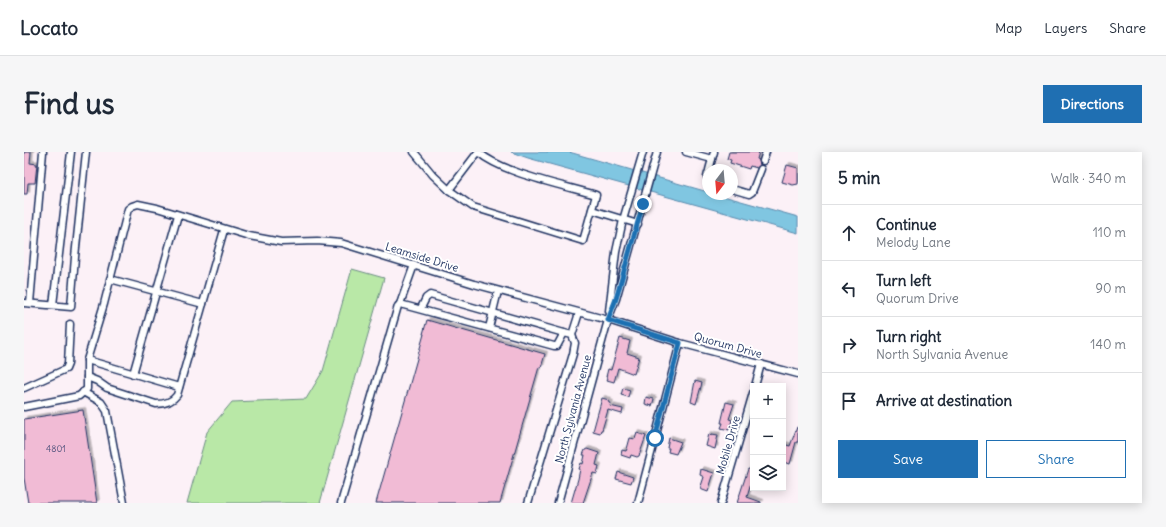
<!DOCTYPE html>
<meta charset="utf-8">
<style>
:root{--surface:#fff;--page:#f6f6f7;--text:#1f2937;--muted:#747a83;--line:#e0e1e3;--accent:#1f6fb2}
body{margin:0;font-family:Delius,sans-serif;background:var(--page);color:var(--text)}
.controls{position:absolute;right:12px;bottom:12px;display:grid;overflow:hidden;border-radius:0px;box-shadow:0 2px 10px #0003}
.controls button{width:36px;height:36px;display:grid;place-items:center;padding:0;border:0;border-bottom:1px solid var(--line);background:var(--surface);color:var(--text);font:20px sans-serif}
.compass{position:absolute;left:678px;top:12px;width:36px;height:36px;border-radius:50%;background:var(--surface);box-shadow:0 2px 10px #0003;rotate:196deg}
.stop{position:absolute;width:12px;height:12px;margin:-9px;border:3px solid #1f6fb2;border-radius:50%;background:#fff}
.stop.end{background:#1f6fb2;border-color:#fff;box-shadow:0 1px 4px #0008}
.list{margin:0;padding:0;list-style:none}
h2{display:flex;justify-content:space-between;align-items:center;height:52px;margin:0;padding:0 16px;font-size:17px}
h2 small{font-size:13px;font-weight:400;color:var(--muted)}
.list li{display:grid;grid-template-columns:26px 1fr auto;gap:12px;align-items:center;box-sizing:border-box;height:56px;padding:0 16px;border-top:1px solid var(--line)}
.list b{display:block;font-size:15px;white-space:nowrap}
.list p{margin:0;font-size:13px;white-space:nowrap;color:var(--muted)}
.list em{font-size:13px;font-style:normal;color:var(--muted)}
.actions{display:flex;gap:8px;padding:12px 16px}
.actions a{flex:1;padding:9px 0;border:1px solid var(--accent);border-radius:0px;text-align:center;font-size:14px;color:var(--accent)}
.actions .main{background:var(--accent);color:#fff}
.icon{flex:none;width:22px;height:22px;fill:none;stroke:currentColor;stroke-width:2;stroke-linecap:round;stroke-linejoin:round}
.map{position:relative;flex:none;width:774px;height:351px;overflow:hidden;border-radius:0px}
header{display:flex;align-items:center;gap:24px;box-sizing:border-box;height:56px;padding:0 20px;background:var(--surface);border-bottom:1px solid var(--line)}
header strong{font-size:19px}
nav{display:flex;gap:22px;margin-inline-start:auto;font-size:14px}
.intro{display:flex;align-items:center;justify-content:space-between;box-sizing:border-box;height:96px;padding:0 24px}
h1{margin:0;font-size:28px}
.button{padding:10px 18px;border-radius:0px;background:var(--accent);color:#fff;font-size:14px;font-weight:700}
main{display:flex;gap:24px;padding:0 24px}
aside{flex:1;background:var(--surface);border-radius:0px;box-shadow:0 2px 10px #0003}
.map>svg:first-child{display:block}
</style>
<header>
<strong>Locato</strong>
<nav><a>Map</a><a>Layers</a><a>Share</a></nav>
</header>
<div class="intro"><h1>Find us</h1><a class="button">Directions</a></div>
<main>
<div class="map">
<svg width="774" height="351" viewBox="0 0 774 351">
<defs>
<filter id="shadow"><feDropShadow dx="2.5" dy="-2.5" stdDeviation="0" flood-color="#0004"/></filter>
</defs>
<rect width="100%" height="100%" fill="#fcf1f7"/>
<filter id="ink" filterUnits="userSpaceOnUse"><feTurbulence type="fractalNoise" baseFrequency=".025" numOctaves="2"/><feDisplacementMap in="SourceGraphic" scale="8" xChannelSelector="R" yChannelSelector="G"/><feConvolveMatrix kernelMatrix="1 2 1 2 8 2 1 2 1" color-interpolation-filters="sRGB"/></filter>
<g filter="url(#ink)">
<path fill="#b9e8a7" stroke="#6a8c82" d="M328,117L360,126L296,351H163L183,280L208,250L282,247L299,219Z"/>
<path fill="#80c6e1" stroke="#588aad" d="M487,0H545L684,40V42H692L774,65V81L504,6Z"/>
<g fill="#f1bbd5" stroke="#1b2f5e" filter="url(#shadow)">
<path d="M0,0H7L6,11L13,12L11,31H4L3,42H0Z"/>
<path d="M705,0H735L733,7L735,8L736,13L733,16L726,14L725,17L706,11L707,8L703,7Z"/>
<path d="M763,13L774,16V32L769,33L758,30Z"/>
<path d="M403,168L521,202L517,216L515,215L476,351H352L400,182H399Z"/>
<path d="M596,186L606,189L603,201L615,205L610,222L594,216L590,230L583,228L584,226L582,225L584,217L587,218Z"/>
<path d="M671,229L678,231L672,252L667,250Z"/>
<path d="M599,236L606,238L604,245L597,243Z"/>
<path d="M622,245L630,247L628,254L621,252Z"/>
<path d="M578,246L585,248L584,250L587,251L586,254L599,257L598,262L584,258L578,278H577L576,281L569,279Z"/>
<path d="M702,250L710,252L705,267L708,268L705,278L697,276L699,271H697Z"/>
<path d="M59,258L73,351H4L0,326V267Z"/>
<path d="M773,275H774V290H772L766,312L759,310V292L766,294Z"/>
<path d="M613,281L622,284L615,304L613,305L607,303L606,306L597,303L598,298L602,299L603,297L606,286L611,287Z"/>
<path d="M685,282L688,283V282L694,283L691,297L682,294Z"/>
<path d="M645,286L657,290L652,302L644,300L645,296H643Z"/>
<path d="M563,297L575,301L572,313L575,314L573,322L569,321L559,351H547L554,327L556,317H555L557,311L559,312L561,303H559L561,298Z"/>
<path d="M677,317L690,321L684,340L676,337L680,325L676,323Z"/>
<path d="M724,317L729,318V325L723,345L737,350V351H713Z"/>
<path d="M594,320L609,325L607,331L592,327Z"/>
</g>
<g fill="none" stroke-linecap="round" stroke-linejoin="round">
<defs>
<g id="minor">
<path d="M390,0L409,23L425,38"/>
<path d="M454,0C480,22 539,33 572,43L559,89L449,55L425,38Z"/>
<path d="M662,0L688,7L690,0"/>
<path d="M739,9L742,0"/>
<path d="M685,18L688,7"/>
<path d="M684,21L683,25L684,27"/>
<path d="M708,37L725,42L728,40L737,17"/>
<path d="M568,58L614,72"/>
<path d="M86,127L179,152"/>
<path d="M0,151L47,155L51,105L62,0"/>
<path d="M6,151L19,0"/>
<path d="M376,152L390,113"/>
<path d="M29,153L47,0"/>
<path d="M397,156L402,146L406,143L540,181"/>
<path d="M585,159L592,100L599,68L619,0"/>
<path d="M465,176L474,139"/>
<path d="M548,183L555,161"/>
<path d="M63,208L155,235"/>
<path d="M109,222L154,63"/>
<path d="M63,225L73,229L83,236L132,252C141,252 148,250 153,243L200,78"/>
<path d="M731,234L737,212"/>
<path d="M0,236L42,217L44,212L46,172"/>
<path d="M59,240L77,250L83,259L100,351"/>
<path d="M0,255L55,244L63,237V208L80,152L104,57L108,54L114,52L133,56L225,84L257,90L293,89L317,91L450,132L584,168L656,191L774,222"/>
<path d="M317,351L374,154L376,152L530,194H533L540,181L548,183L551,191L549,202L504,351"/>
<path d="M534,351L584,168L592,147L633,0"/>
<path d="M614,351L656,191"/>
<path d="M697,351L729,241"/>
</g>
</defs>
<use href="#minor" stroke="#1b2f5e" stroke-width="9"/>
<use href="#minor" stroke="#fff" stroke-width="6"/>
</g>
</g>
<g fill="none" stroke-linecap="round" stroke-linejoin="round" filter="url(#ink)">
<path stroke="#1f6fb2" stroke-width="5" d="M619,52L592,147L584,168L656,191L631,286"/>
</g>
<g text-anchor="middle" stroke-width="4" stroke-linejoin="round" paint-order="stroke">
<g font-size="9" fill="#50527c">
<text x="32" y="300">4801</text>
</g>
<g font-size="11" fill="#1b2f5e" stroke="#fff">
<text transform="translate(398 105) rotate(17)" y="4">Leamside Drive</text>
<text transform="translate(704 193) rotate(15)" y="4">Quorum Drive</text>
<text transform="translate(549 257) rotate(-75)" y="4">North Sylvania Avenue</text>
<text transform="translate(704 293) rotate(-74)" y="4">Mobile Drive</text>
</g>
</g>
</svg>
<div class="controls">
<button>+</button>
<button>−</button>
<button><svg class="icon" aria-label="layers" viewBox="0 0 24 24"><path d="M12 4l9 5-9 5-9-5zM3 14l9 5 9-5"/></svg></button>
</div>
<svg class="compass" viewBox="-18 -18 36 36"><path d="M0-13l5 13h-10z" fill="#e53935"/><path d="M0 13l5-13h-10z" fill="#747a83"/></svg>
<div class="stop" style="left:631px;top:286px"></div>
<div class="stop end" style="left:619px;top:52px"></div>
</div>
<aside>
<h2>5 min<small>Walk · 340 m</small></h2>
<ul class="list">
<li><svg class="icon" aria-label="ahead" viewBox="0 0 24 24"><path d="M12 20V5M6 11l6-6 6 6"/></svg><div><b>Continue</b><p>Melody Lane</p></div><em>110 m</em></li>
<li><svg class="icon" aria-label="left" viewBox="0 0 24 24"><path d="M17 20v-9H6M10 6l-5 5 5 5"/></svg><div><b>Turn left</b><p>Quorum Drive</p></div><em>90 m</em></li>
<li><svg class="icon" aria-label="right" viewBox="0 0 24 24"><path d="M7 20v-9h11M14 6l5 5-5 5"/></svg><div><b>Turn right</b><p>North Sylvania Avenue</p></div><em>140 m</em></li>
<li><svg class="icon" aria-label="arrive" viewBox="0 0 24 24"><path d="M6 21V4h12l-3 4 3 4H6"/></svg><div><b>Arrive at destination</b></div></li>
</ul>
<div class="actions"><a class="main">Save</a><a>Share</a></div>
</aside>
</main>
